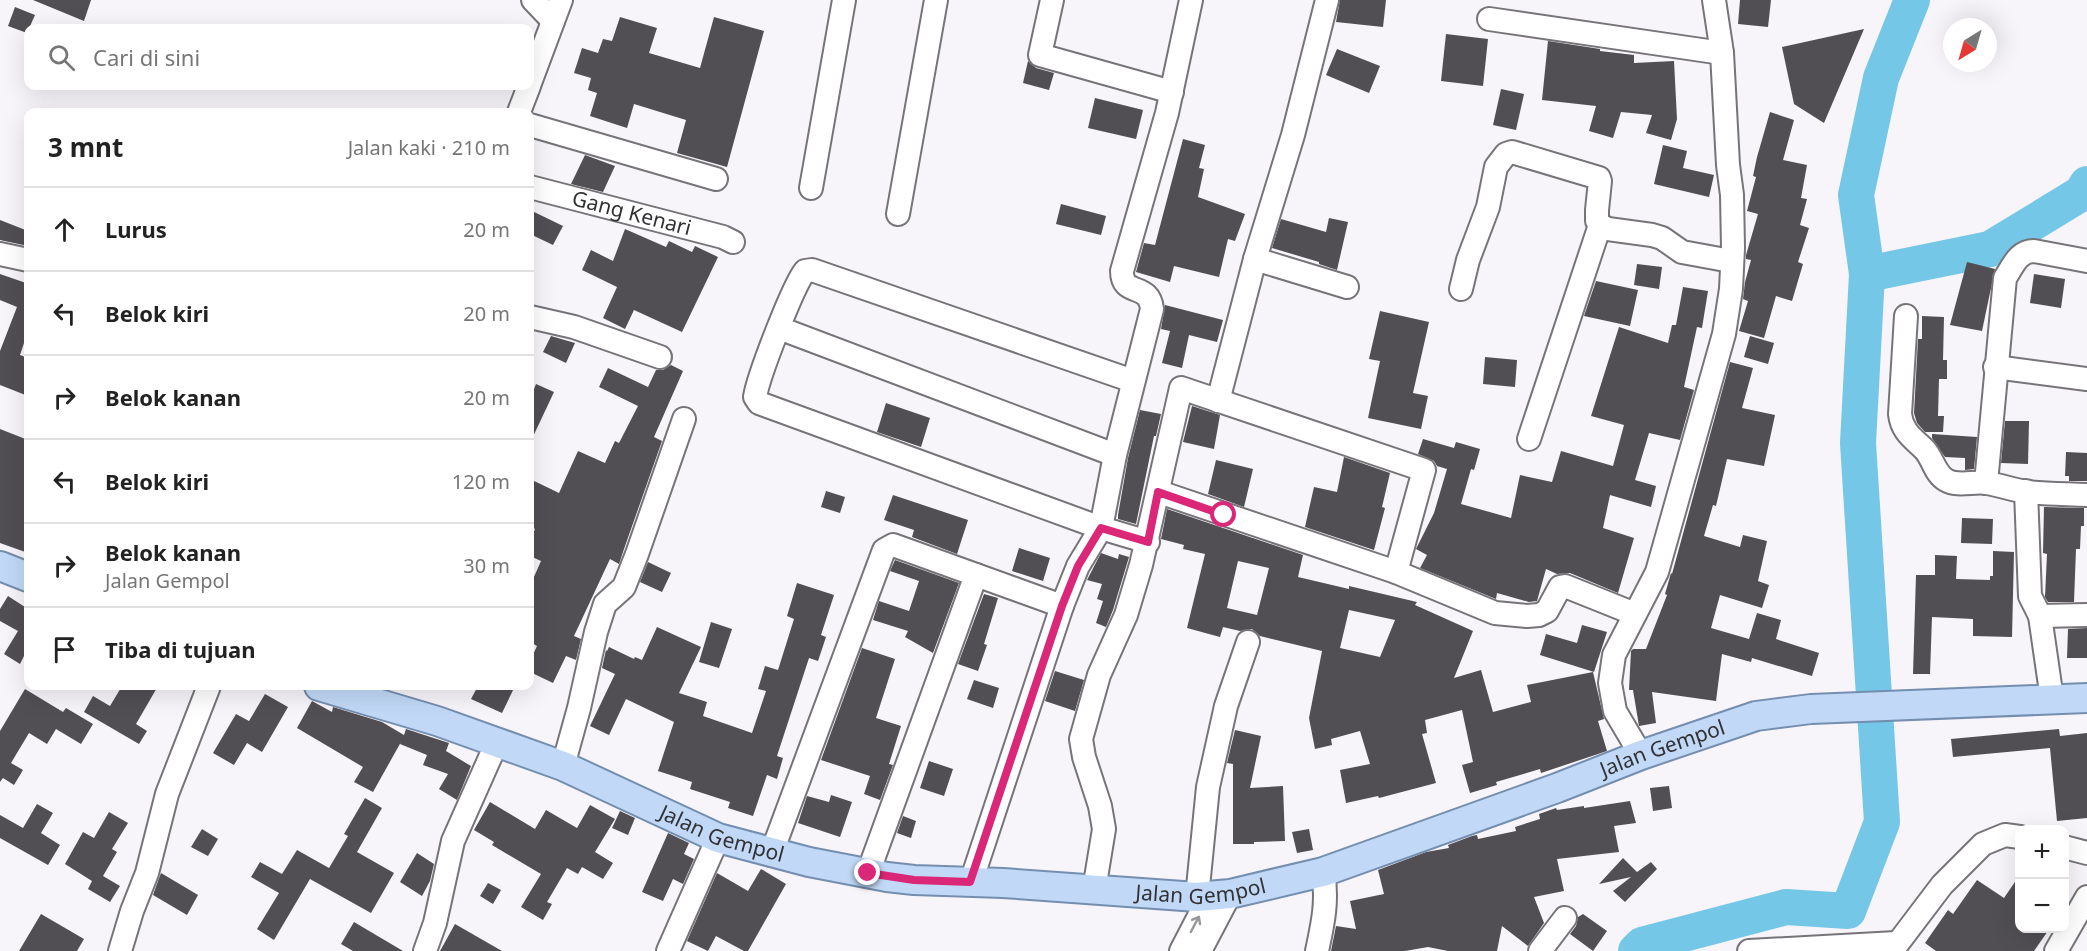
<!DOCTYPE html>
<html lang="id">
<meta charset="utf-8">
<style>
:root{--surface:#fff;--page:#f6f6f6;--text:#222;--muted:#767676;--line:#e0e0e0}
body{margin:0;font-family:"Noto Sans",sans-serif;background:var(--page);color:var(--text)}
.controls{position:absolute;right:18px;bottom:18px;display:grid;overflow:hidden;border-radius:12px;box-shadow:0 6px 24px #0002}
.controls button{width:54px;height:54px;display:grid;place-items:center;padding:0;border:0;border-bottom:2px solid var(--line);background:var(--surface);color:var(--text);font:30px sans-serif}
.compass{position:absolute;left:1943px;top:18px;width:54px;height:54px;border-radius:50%;background:var(--surface);box-shadow:0 6px 24px #0002;rotate:217deg}
.stop{position:absolute;width:18px;height:18px;margin:-14px;border:4px solid #db2777;border-radius:50%;background:#fff}
.stop.end{background:#db2777;border-color:#fff;box-shadow:0 2px 6px #0008}
.list{margin:0;padding:0;list-style:none}
h2{display:flex;justify-content:space-between;align-items:center;height:78px;margin:0;padding:0 24px;font-size:26px}
h2 small{font-size:20px;font-weight:400;color:var(--muted)}
.list li{display:grid;grid-template-columns:39px 1fr auto;gap:18px;align-items:center;box-sizing:border-box;height:84px;padding:0 24px;border-top:2px solid var(--line)}
.list b{display:block;font-size:22px;white-space:nowrap}
.list p{margin:0;font-size:20px;white-space:nowrap;color:var(--muted)}
.list em{font-size:20px;font-style:normal;color:var(--muted)}
.icon{flex:none;width:33px;height:33px;fill:none;stroke:currentColor;stroke-width:2;stroke-linecap:round;stroke-linejoin:round}
.map{position:relative;flex:none;width:2087px;height:951px;overflow:hidden}
.search{position:absolute;background:var(--surface);box-shadow:0 6px 24px #0002;left:24px;top:24px;width:510px;height:66px;display:flex;align-items:center;gap:15px;box-sizing:border-box;padding:0 21px;border-radius:12px;color:var(--muted);font-size:22px}
.panel{position:absolute;background:var(--surface);box-shadow:0 6px 24px #0002;left:24px;top:108px;width:510px;height:582px;border-radius:12px}
.map>svg:first-child{display:block}
</style>
<div class="map">
<svg width="2087" height="951" viewBox="0 0 2087 951">
<rect width="100%" height="100%" fill="#f7f4fa"/>
<g fill="none" stroke-linecap="round" stroke-linejoin="round">
<g stroke="#75c7e7" stroke-width="36">
<path d="M1867,274L1856,195L1881,78L1912,0"/>
<path d="M1636,951L1642,945L1786,907L1848,911L1882,822L1858,443L1867,274L1990,249L2082,193L2087,184"/>
</g>
</g>
<g fill="#514f54" fill-rule="evenodd">
<path d="M33,0H91L84,21Z"/>
<path d="M1340,0H1386L1383,27L1336,22Z"/>
<path d="M1740,0H1771L1768,27L1738,24Z"/>
<path d="M15,7L35,15L27,33L8,26Z"/>
<path d="M620,17L657,28L649,53L700,68L714,17L764,31L727,167L677,153L686,120L634,104L627,128L590,116L597,93L588,90L591,78L574,73L582,48L598,53L603,39L612,41Z"/>
<path d="M1864,29L1824,123L1794,104L1782,47Z"/>
<path d="M1446,34L1488,39L1483,86L1441,81Z"/>
<path d="M1548,41L1600,49V51L1634,55V63L1674,61L1677,119L1671,140L1646,133L1652,115L1621,112L1613,138L1589,131L1596,106L1542,100Z"/>
<path d="M1337,49L1380,66L1369,93L1326,75Z"/>
<path d="M1028,61L1036,68L1054,73L1049,90L1023,83Z"/>
<path d="M1501,89L1524,94L1516,130L1493,125Z"/>
<path d="M1095,98L1143,110L1136,139L1088,128Z"/>
<path d="M1770,112L1794,120L1783,160L1807,165L1801,198L1807,199L1800,225L1809,228L1798,262L1803,264L1792,301L1776,296L1764,338L1739,331L1748,301L1743,299L1745,282L1751,260L1746,259V255L1758,214L1747,211L1756,177L1753,176L1757,157Z"/>
<path d="M1183,139L1205,145L1199,168L1204,169L1198,197L1245,214L1235,241L1228,239L1219,277L1174,266L1170,282L1136,272L1144,243L1155,245Z"/>
<path d="M1663,145L1687,151L1683,168L1714,175L1709,197L1654,184Z"/>
<path d="M585,155L615,166L603,192L571,184Z"/>
<path d="M1061,204L1106,216L1101,235L1056,224Z"/>
<path d="M530,210L563,226L553,245L530,234Z"/>
<path d="M1329,218L1348,222L1337,270L1319,264V262L1272,248L1281,219L1326,232Z"/>
<path d="M0,220L28,231V246L0,240Z"/>
<path d="M625,229L666,247L669,241L692,252L695,246L718,257L682,332L634,310L625,329L603,318L617,287L582,270L591,250L613,261Z"/>
<path d="M1967,262L1995,269L1982,331L1950,325Z"/>
<path d="M1637,264L1662,267L1659,289L1634,285Z"/>
<path d="M0,274L26,283L28,280V331L20,355L28,358V396L0,385V351L17,307L0,300Z"/>
<path d="M2034,274L2065,279L2061,308L2030,303Z"/>
<path d="M1596,281L1638,290L1630,326L1584,316Z"/>
<path d="M1683,287L1708,291L1702,328L1697,327L1684,387L1694,390L1680,440L1649,433L1635,480L1656,486L1651,507L1610,495L1603,528L1634,538L1618,593L1570,573L1557,574L1546,569L1537,601L1529,602L1497,593L1496,599L1420,568L1427,555L1416,549L1434,513L1447,469L1437,466L1434,461L1418,454L1423,439L1454,448L1456,442L1480,449L1474,470L1471,469L1461,504L1511,518L1520,475L1552,482L1561,451L1613,466L1624,425L1591,416L1619,327L1668,343L1672,325H1676Z"/>
<path d="M1165,305L1223,320L1217,342L1189,335L1182,368L1162,363L1170,331L1161,329Z"/>
<path d="M1380,311L1429,322L1413,393L1428,396L1421,429L1368,418L1380,361L1369,359Z"/>
<path d="M1922,316L1944,317L1943,360H1947V379H1939L1938,416H1944L1943,432H1925L1917,423L1914,413L1918,339H1922Z"/>
<path d="M551,336L575,343L566,363L543,352Z"/>
<path d="M1750,336L1774,343L1768,364L1744,357Z"/>
<path d="M1485,357L1517,360L1515,387L1483,384Z"/>
<path d="M1730,362L1753,368L1742,408L1775,415L1764,466L1727,459L1716,506L1713,505L1704,536L1740,547L1743,535L1767,541L1758,581L1769,585L1762,608L1720,595L1711,628L1749,639L1757,613L1781,620L1776,639L1819,653L1812,676L1752,658L1751,662L1722,654L1716,701L1652,692L1656,723L1639,726L1633,690H1629L1631,651L1633,649H1646L1667,595L1665,594L1671,573L1672,574Z"/>
<path d="M671,365L683,371L654,437L662,441L624,549L619,564L610,559L574,636L581,639L576,660L566,656L553,683L530,672V661L537,646L530,642V586L541,561L530,556V540L535,529L530,526V479L559,493L578,451L605,463L615,441L619,443L638,406L599,387L608,368L648,387L656,370H663Z"/>
<path d="M536,384L554,392L530,443V399Z"/>
<path d="M886,403L930,418L921,447L877,432Z"/>
<path d="M1192,406L1220,415L1214,449L1183,442Z"/>
<path d="M1140,410L1161,414L1156,436H1154L1136,524L1118,519V515L1128,458Z"/>
<path d="M2005,421H2029L2028,464L2001,463Z"/>
<path d="M0,429L28,440V553L0,543Z"/>
<path d="M1932,434L1977,437L1974,469L1965,470V458L1945,457L1932,438Z"/>
<path d="M2066,452L2087,453V481H2069V476H2065Z"/>
<path d="M1344,457L1390,473L1382,507L1385,508L1374,550L1305,527L1314,487L1337,492Z"/>
<path d="M1216,460L1253,469L1244,507L1208,494Z"/>
<path d="M826,491L845,497L840,513L821,507Z"/>
<path d="M893,495L968,520L957,554L912,537L914,530L884,520Z"/>
<path d="M2044,507L2084,508V526H2081L2080,549H2076L2074,602H2048L2045,597L2047,554L2043,553Z"/>
<path d="M1167,509L1303,555L1298,577L1349,589V586L1417,602L1415,605L1473,631L1454,678L1481,670L1493,712L1531,702L1527,685L1593,672L1604,719L1598,721L1607,751L1541,773L1540,769L1496,782L1497,785L1470,793L1462,765L1473,762L1462,710L1425,720L1427,733L1422,734L1436,783L1379,798L1378,796L1346,803L1340,770L1370,764L1360,731L1331,739L1332,745L1315,749L1309,718L1322,651L1260,636L1252,629L1240,631L1223,627L1220,637L1187,628L1205,554L1183,549L1184,545L1161,539ZM1238,561L1269,568L1257,615L1227,608ZM1349,610L1395,620L1380,657L1340,648Z"/>
<path d="M1962,518L1993,519L1992,544L1961,543Z"/>
<path d="M1019,548L1050,558L1043,581L1012,571Z"/>
<path d="M1993,551L2014,552L2012,637L1973,636V619L1932,617L1930,674H1913L1916,575H1935V555L1957,556L1956,579L1990,580V576H1993Z"/>
<path d="M1101,553L1118,559L1119,554L1129,557L1113,610L1106,627L1096,623L1103,601L1097,599L1102,584L1087,580Z"/>
<path d="M895,560L959,583L933,653L905,637L908,631L873,620L879,601L909,611L919,581L890,571Z"/>
<path d="M648,562L671,573L662,592L640,582Z"/>
<path d="M797,583L834,595L821,635L826,637L818,661L809,658L777,756L783,758L777,779L767,775L753,816L728,808L730,802L690,789L692,782L658,771L674,722L626,699L609,735L590,726L615,674L602,668L606,650L607,651L609,647L634,659L635,657L642,660L657,627L701,647L679,693L707,702L703,716L752,733L766,691L758,689L765,666L778,670L794,619L787,616Z"/>
<path d="M984,594L998,598L984,644L987,645L978,671L958,664Z"/>
<path d="M8,596L28,609V648L20,664L4,654L18,631L0,621V609Z"/>
<path d="M711,622L732,629L719,668L699,662Z"/>
<path d="M1582,625L1607,632L1594,672L1540,655L1546,634L1577,643Z"/>
<path d="M2087,628V658H2067L2068,629Z"/>
<path d="M862,648L895,659L876,718L901,726L889,764L893,765L880,800L864,794L870,776L821,760Z"/>
<path d="M1055,671L1084,680L1075,711L1045,701Z"/>
<path d="M974,680L999,688L993,708L967,699Z"/>
<path d="M122,686H158L136,724L147,731L139,744L84,712L93,696L110,706Z"/>
<path d="M478,686H515L502,713L471,699Z"/>
<path d="M25,689L63,712L66,708L93,724L81,744L56,729L47,744L29,733L11,763L23,770L14,785L3,778L0,782V731Z"/>
<path d="M265,694L288,707L262,752L247,743L234,765L213,753L236,714L249,721Z"/>
<path d="M312,701L332,712L333,707L382,722L404,735L406,729L449,743L446,751L471,766L457,800L439,789L448,774L423,765L427,755L400,744L401,742L373,792L354,782L363,767L297,728Z"/>
<path d="M2059,729L2060,736L2087,733V818L2057,821L2050,748L1953,757L1951,739Z"/>
<path d="M1235,730L1261,736L1250,788L1283,786L1285,841L1254,842V844H1233V764L1227,763Z"/>
<path d="M929,761L953,769L944,796L920,788Z"/>
<path d="M1669,786L1672,808L1653,811L1650,788Z"/>
<path d="M831,795L852,802L840,837L798,823L807,796L829,802Z"/>
<path d="M365,798L382,808L357,852L394,873L371,913L310,879L274,940L257,929L279,893L251,877L260,862L282,874L297,850L329,868L348,836L344,834Z"/>
<path d="M1630,801L1636,823L1614,826L1619,852L1557,859L1564,891L1534,897L1544,923L1528,946L1502,926L1497,951H1448L1428,947L1405,951H1331L1336,926L1356,929L1350,901L1384,894L1378,870L1426,852L1449,848L1448,845L1472,836L1477,835L1478,839L1516,831L1515,827L1540,819L1539,814L1556,808L1557,810L1584,806V808Z"/>
<path d="M490,802L535,829L546,810L577,828L590,805L615,819L595,852L613,863L603,879L582,867L578,874L567,868L547,902L552,904L543,920L521,907L541,874L492,845L494,842L474,830Z"/>
<path d="M37,804L53,813L41,833L60,845L48,865L0,838V815L23,828Z"/>
<path d="M620,811L635,818L628,835L612,828Z"/>
<path d="M109,812L128,823L112,849L117,852L103,876L120,886L110,902L88,889L92,881L65,864L83,832L94,838Z"/>
<path d="M903,816L916,821L911,838L897,833Z"/>
<path d="M202,829L218,839L208,856L191,847Z"/>
<path d="M1309,829L1313,850L1297,853L1292,832Z"/>
<path d="M668,833L689,843L684,854L694,859L683,884L673,879L663,901L642,892Z"/>
<path d="M417,853L434,864L430,881L422,896L400,882Z"/>
<path d="M1623,858L1637,872L1651,862L1657,869L1625,902L1613,891L1631,877L1599,884Z"/>
<path d="M761,869L786,884L748,951H744L716,936L708,951L687,941L717,873L748,891Z"/>
<path d="M161,873L198,895L187,915L153,895Z"/>
<path d="M2019,876V928H2050L2034,951H1936L1925,943L1948,910L1953,914L1977,880L2004,898Z"/>
<path d="M488,883L501,890L493,904L480,896Z"/>
<path d="M41,914L84,939L77,951H19Z"/>
<path d="M1583,914L1607,931L1593,951L1570,934L1576,926L1578,917Z"/>
<path d="M354,922L403,951H353L341,944Z"/>
<path d="M455,924L502,951H440Z"/>
</g>
<g fill="none" stroke-linecap="round" stroke-linejoin="round">
<defs>
<g id="minor">
<path d="M533,0L553,21"/>
<path d="M1052,0L1040,55L1172,92"/>
<path d="M1489,19L1722,53"/>
<path d="M530,83L561,0"/>
<path d="M519,112L529,86"/>
<path d="M530,125L716,179"/>
<path id="s1" d="M530,187L723,237L733,242"/>
<path d="M811,188L844,0"/>
<path d="M898,214L936,0"/>
<path d="M0,254L28,260"/>
<path d="M1255,259L1347,287"/>
<path d="M1461,289L1468,260L1488,207L1496,167L1506,154L1512,152L1599,178L1600,181L1597,210V221L1600,225L1608,229L1652,235L1662,238L1682,252L1731,261"/>
<path d="M1906,316L1900,414C1902,432 1913,438 1925,450C1933,459 1935,474 1946,480C1957,487 1974,481 1986,483C2000,485 2013,490 2027,492C2047,494 2067,494 2087,495"/>
<path d="M530,317L574,327L660,357"/>
<path d="M779,328L1115,455"/>
<path d="M1995,367L2087,379"/>
<path d="M1133,381L812,270L805,271C793,286 758,377 755,397L759,403L1101,528L1148,542"/>
<path d="M1218,401L1255,259L1293,135L1327,0"/>
<path d="M1529,439L1600,225"/>
<path d="M1986,483L2005,278C2013,266 2018,251 2034,251L2087,261"/>
<path d="M2026,491L2030,596L2040,616L2052,699"/>
<path d="M1159,492L1396,572L1495,613L1527,616L1539,615L1547,611L1560,587L1565,586L1635,614"/>
<path d="M2040,616L2087,615"/>
<path d="M1641,755L1615,711L1610,683L1614,655L1657,572L1724,334L1731,289L1733,248L1732,195L1728,165L1722,53L1714,0"/>
<path d="M563,766L579,708L596,632L605,604L624,587L637,554L684,419"/>
<path d="M2064,847L2087,853"/>
<path d="M772,852L884,550L893,545L1062,606"/>
<path d="M868,873L976,575"/>
<path d="M971,882L1062,606L1078,566L1101,528L1115,455L1152,309C1149,281 1122,298 1122,271L1167,113L1191,0"/>
<path d="M1094,890L1104,829L1100,806L1084,757L1081,739L1099,675L1126,615L1141,565L1181,388L1424,470L1396,572"/>
<path d="M1197,897L1208,787L1226,706L1248,642"/>
<path d="M120,951L132,911L147,873L167,794L209,686"/>
<path d="M425,951L435,923L453,841L497,742"/>
<path d="M668,951L718,838"/>
<path d="M1181,951L1209,897"/>
<path d="M1200,951L1230,894"/>
<path d="M1317,951C1323,923 1328,900 1323,872"/>
<path d="M1540,951L1565,918"/>
<path d="M1749,951L1896,943"/>
<path d="M1892,951L1942,885L1983,844L2005,835L2020,837"/>
<path d="M2056,951L2087,897"/>
</g>
<g id="major">
<path d="M0,566L28,577"/>
<path id="s2" d="M319,686L437,721L563,766L718,838L809,862L887,877L914,880L1003,883L1197,897L1230,894L1323,872L1557,788L1641,755L1756,716L1811,709L2087,698"/>
</g>
</defs>
<use href="#minor" stroke="#767479" stroke-width="26"/>
<use href="#major" stroke="#748eaf" stroke-width="32"/>
<use href="#minor" stroke="#fff" stroke-width="22"/>
<use href="#major" stroke="#c1d9f7" stroke-width="28"/>
</g>
<defs><path id="oneway-shaft" d="M-6 0H5M1.5-3L5.5 0L1.5 3" fill="none" stroke-width="1.6" stroke-linecap="round" stroke-linejoin="round" transform="scale(1.5)"/></defs>
<use stroke="#98989a" href="#oneway-shaft" transform="translate(1195 924) rotate(-62)"/>
<g fill="none" stroke-linecap="round" stroke-linejoin="round">
<path stroke="#db2777" stroke-width="8" d="M868,873L914,880L970,882L1062,606L1078,566L1101,528L1148,542L1158,492L1224,515"/>
</g>
<g text-anchor="middle" stroke-width="6" stroke-linejoin="round" paint-order="stroke">
<g font-size="21" fill="#323134" stroke="#f7f4fa">
<text dy="7" stroke="none"><textPath href="#s1" startOffset="105">Gang Kenari</textPath></text>
<text dy="7" stroke="none"><textPath href="#s2" startOffset="1402">Jalan Gempol</textPath></text>
<text dy="7" stroke="none"><textPath href="#s2" startOffset="430">Jalan Gempol</textPath></text>
<text dy="7" stroke="none"><textPath href="#s2" startOffset="916">Jalan Gempol</textPath></text>
</g>
</g>
</svg>
<div class="controls">
<button>+</button>
<button>−</button>
</div>
<svg class="compass" viewBox="-18 -18 36 36"><path d="M0-13l5 13h-10z" fill="#e53935"/><path d="M0 13l5-13h-10z" fill="#767676"/></svg>
<div class="stop" style="left:1224px;top:515px"></div>
<div class="stop end" style="left:868px;top:873px"></div>
<div class="search"><svg class="icon" aria-label="search" viewBox="0 0 24 24"><circle cx="10" cy="10" r="6"/><path d="M15 15l6 6"/></svg>Cari di sini</div>
<section class="panel">
<h2>3 mnt<small>Jalan kaki · 210 m</small></h2>
<ul class="list">
<li><svg class="icon" aria-label="ahead" viewBox="0 0 24 24"><path d="M12 20V5M6 11l6-6 6 6"/></svg><div><b>Lurus</b></div><em>20 m</em></li>
<li><svg class="icon" aria-label="left" viewBox="0 0 24 24"><path d="M17 20v-9H6M10 6l-5 5 5 5"/></svg><div><b>Belok kiri</b></div><em>20 m</em></li>
<li><svg class="icon" aria-label="right" viewBox="0 0 24 24"><path d="M7 20v-9h11M14 6l5 5-5 5"/></svg><div><b>Belok kanan</b></div><em>20 m</em></li>
<li><svg class="icon" aria-label="left" viewBox="0 0 24 24"><path d="M17 20v-9H6M10 6l-5 5 5 5"/></svg><div><b>Belok kiri</b></div><em>120 m</em></li>
<li><svg class="icon" aria-label="right" viewBox="0 0 24 24"><path d="M7 20v-9h11M14 6l5 5-5 5"/></svg><div><b>Belok kanan</b><p>Jalan Gempol</p></div><em>30 m</em></li>
<li><svg class="icon" aria-label="arrive" viewBox="0 0 24 24"><path d="M6 21V4h12l-3 4 3 4H6"/></svg><div><b>Tiba di tujuan</b></div></li>
</ul>
</section>
</div>
